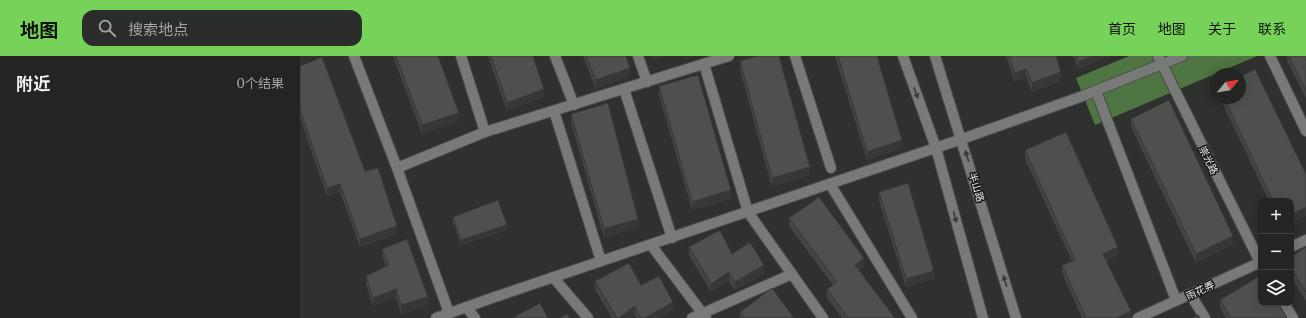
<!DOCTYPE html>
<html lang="zh">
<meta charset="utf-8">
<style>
:root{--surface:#232522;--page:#2b2d2a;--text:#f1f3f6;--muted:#a3a5a5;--line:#404240;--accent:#77d259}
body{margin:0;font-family:Merriweather,"Noto Sans SC",serif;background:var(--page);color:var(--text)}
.controls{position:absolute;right:12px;bottom:12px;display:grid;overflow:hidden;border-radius:8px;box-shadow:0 2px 10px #0003}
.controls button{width:36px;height:36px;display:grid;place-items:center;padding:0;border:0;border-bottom:1px solid var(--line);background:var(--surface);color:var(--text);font:20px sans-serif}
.compass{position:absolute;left:910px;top:12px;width:36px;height:36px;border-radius:50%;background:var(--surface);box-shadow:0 2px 10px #0003;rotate:60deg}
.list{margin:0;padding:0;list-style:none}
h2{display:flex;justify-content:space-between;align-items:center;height:52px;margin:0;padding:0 16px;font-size:17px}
h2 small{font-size:13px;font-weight:400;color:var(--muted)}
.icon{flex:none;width:22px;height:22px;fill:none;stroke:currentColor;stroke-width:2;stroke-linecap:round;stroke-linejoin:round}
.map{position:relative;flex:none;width:1006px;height:262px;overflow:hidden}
header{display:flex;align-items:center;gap:24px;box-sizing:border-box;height:56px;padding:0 20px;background:var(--accent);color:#111}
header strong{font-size:19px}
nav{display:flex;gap:22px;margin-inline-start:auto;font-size:14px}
.search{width:280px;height:36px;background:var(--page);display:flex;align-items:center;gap:10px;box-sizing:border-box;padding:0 14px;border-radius:12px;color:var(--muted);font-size:15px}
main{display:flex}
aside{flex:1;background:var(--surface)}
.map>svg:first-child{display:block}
</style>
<header>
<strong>地图</strong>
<div class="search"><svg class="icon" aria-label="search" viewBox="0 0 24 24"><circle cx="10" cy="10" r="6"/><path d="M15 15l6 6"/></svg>搜索地点</div>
<nav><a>首页</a><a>地图</a><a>关于</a><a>联系</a></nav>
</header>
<main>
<aside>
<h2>附近<small>0个结果</small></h2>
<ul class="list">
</ul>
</aside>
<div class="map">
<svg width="1006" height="262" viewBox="0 0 1006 262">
<rect width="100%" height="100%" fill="#2f312e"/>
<path fill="#4e7542" d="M829,0H957L795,69L776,22Z"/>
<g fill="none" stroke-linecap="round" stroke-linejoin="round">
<defs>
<g id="service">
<path d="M54,0L97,112L149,257"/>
<path d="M161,0L185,76"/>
<path d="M255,0L274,49"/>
<path d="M338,0L347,26"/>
<path d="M495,0L531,112"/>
<path d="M858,0L961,208"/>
<path d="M970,0L1006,75"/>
<path d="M404,8L448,156L523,262"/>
<path d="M324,33L372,182"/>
<path d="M796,35L876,244"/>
<path d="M254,55L301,205"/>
<path d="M97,112L185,76L429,0"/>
<path d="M530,128L612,262"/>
<path d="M351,189L406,262"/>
<path d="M991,191L1006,184"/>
<path d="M253,221L288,262"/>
<path d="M890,238L905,262"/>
<path d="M984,247L993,262"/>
<path d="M166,251L175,262"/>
<path d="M136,262L192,242L662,83L780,41L882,0"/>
<path d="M392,262L492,218"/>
<path d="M838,262L961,206"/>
</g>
<g id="secondary">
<path d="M603,0L636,92L683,262"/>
<path d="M635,0L716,262"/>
</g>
</defs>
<use href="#service" stroke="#4a4c4a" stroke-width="12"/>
<use href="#secondary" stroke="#4a4c4a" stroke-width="12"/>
<use href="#service" stroke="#787a77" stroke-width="10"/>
<use href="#secondary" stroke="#787a77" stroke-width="10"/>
</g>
<g fill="#434542">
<path d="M93,0H138L159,65L122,78Z"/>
<path d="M188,0H233L244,41L207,55Z"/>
<path d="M283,0H326L330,20L296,33Z"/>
<path d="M535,0H577L602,92L567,104Z"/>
<path d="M706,0H756L761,25L732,36L726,21L715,26Z"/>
<path d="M773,0H811L778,13Z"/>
<path d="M987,0H1006V42L987,5Z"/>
<path d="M440,5L510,119L472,131L440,14Z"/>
<path d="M0,10L65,115L97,178L60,191L40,136L27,140L0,62Z"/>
<path d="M359,30L431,143L392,154L359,39Z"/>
<path d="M920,42H940L1006,118V159L991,168V145H969Z"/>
<path d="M271,58L338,171L304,182L271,66Z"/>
<path d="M831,63L933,188L896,207L831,71Z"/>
<path d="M725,94L818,199L806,205L831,262H782L762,217V209L772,205L725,103Z"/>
<path d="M579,136L634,223L606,231L579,145Z"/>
<path d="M153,161L207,174L161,189L153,166Z"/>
<path d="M489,162L564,211L559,215L595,262H542L527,242V233L533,229L489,170Z"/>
<path d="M389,191L432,198L464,218L435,234L429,225L411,236L389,199Z"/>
<path d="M1006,191V245L991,221V201Z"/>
<path d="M82,193L128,249L101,258L96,241L73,250L66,228V220L86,210L82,201Z"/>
<path d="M295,225L341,229L373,254L360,262H337L335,259L331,262H312L295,233Z"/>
<path d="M920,244L987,262H926L920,252Z"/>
<path d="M440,256L494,262H440Z"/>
</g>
<g fill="#373836">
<path d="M353,0H369L353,4Z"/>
<path d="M793,0H811L778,13V6Z"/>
<path d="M330,12V20L296,33V24Z"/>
<path d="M726,13V21L715,26V17Z"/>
<path d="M761,16V25L732,36V27Z"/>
<path d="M244,33V41L207,55V47Z"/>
<path d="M159,57V65L122,78V69Z"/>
<path d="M602,84V92L567,104V96Z"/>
<path d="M510,111V119L472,131V122Z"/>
<path d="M40,128V136L27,140V132Z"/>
<path d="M431,134V143L392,154V146Z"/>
<path d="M1006,151V159L991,168V159Z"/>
<path d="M338,163V171L304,182V173Z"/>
<path d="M207,169V174L161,189V184Z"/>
<path d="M97,170V178L60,191V183Z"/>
<path d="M933,180V188L896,207V198Z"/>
<path d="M818,191V199L803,206V198Z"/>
<path d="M564,202V211L555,218V209Z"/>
<path d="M464,209V218L435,234V226Z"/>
<path d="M634,215V223L606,231V223Z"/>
<path d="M429,216V225L411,236V228Z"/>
<path d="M96,233V241L73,250V242Z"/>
<path d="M128,241V249L101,258V249Z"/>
<path d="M373,246V254L360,262H345Z"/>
<path d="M335,250V259L331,262H319Z"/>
<path d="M831,255V262H817Z"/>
</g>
<g fill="#4e504d" stroke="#373836">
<path d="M96,0H138L159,57L122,69Z"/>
<path d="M191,0H233L244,33L207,47Z"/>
<path d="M286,0H326L330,12L296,24Z"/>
<path d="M457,0H479L510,111L472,122L440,5Z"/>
<path d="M538,0H577L602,84L567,96Z"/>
<path d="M709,0H756L761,16L732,27L726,13L715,17Z"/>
<path d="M776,0H793L778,6Z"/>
<path d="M989,0H1006V34Z"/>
<path d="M22,1L65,115L78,112L97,170L60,183L40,128L27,132L0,54V10Z"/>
<path d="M955,13L1006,118V151L991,159V145H973L924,42H940V21Z"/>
<path d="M398,19L431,134L392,146L359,30Z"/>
<path d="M869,44L933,180L896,198L831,63Z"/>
<path d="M308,47L338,163L304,173L271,58Z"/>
<path d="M766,76L818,191L803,198L831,255L817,262H786L762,209L775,204L725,94Z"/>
<path d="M608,127L634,215L606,223L579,136Z"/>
<path d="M519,141L564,202L555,209L595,262H548L527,233L537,226L489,162Z"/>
<path d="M198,144L207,169L161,184L153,161Z"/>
<path d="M420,174L432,198L450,186L464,209L435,226L429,216L411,228L389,191Z"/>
<path d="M107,183L128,241L101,249L96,233L73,242L66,220L89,209L82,193Z"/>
<path d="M1006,191V236L991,212V201Z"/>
<path d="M329,207L341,229L359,220L373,246L345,262H341L335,250L319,262H317L295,225Z"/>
<path d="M961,219V247H978L987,262H931L920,244Z"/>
<path d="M472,232L494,262H445L440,256Z"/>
<path d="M240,247L248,262H212Z"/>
<path d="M267,258L270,262H259Z"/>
<path d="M898,259L900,262H892Z"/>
</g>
<defs><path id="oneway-solid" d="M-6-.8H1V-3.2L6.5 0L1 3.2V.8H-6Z"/></defs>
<g fill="#3a3a39">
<use href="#oneway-solid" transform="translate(616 37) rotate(70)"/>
<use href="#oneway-solid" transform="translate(667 100) rotate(-107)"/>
<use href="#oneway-solid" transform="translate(655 161) rotate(75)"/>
<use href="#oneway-solid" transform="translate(705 225) rotate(-107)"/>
</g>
<g text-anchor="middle" stroke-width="3" stroke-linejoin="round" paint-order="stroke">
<g font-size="10" fill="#ecedeb" stroke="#181817">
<text transform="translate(909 104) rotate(64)" y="4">崇光路</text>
<text transform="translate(677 131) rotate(73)" y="4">半山路</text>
<text transform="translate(900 234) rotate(-25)" y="4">雨花弄</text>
</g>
</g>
</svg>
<div class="controls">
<button>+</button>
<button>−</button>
<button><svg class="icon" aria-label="layers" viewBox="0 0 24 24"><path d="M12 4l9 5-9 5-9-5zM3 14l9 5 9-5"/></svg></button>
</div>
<svg class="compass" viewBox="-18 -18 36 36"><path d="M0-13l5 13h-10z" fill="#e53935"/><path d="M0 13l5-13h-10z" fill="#a3a5a5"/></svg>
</div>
</main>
